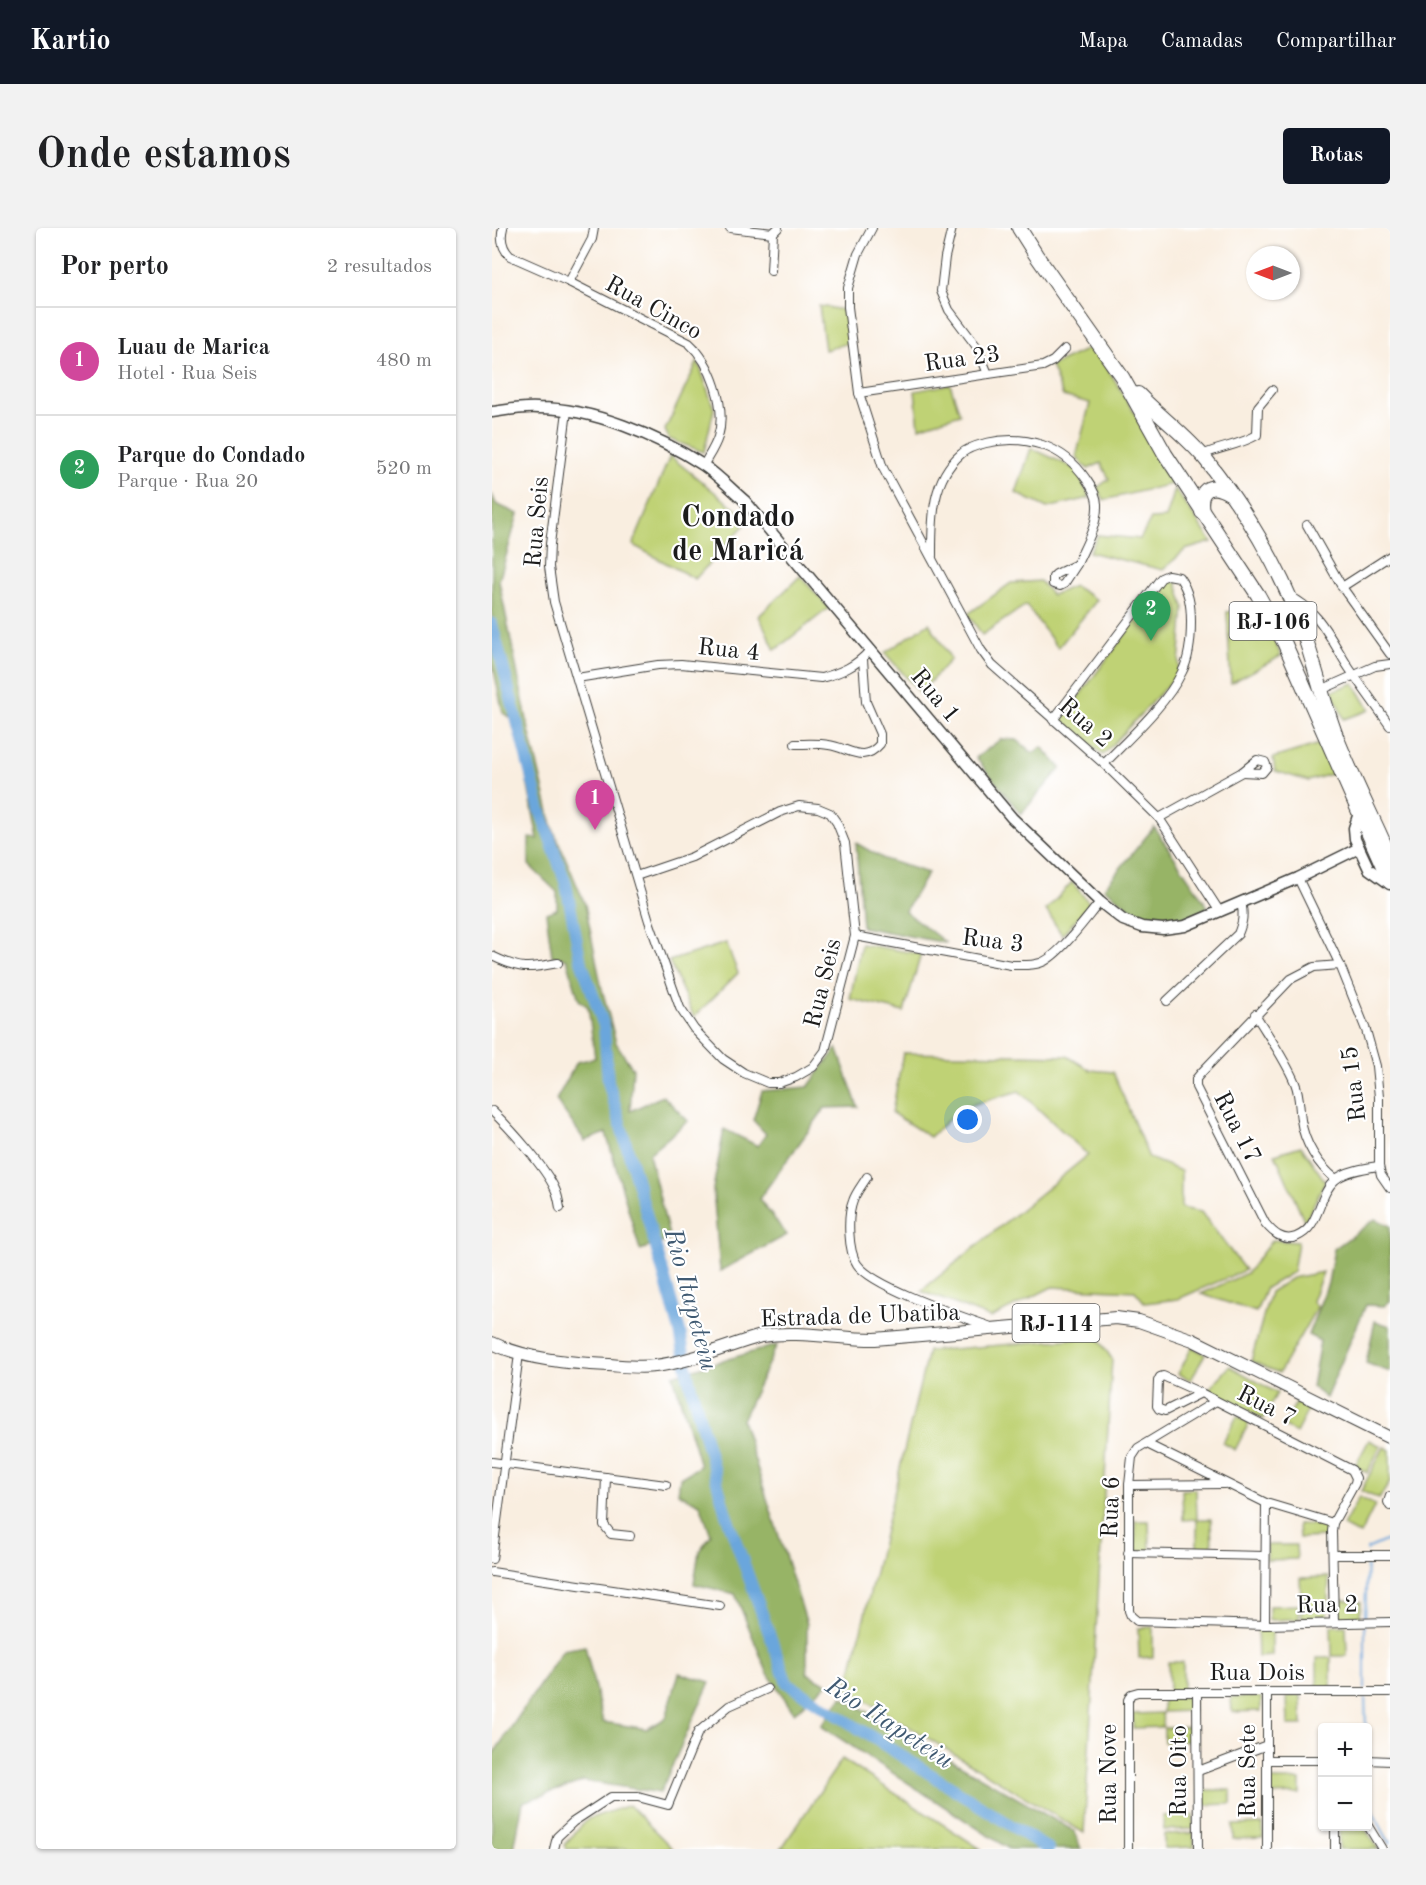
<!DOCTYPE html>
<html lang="pt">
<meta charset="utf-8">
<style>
:root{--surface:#fff;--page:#f2f2f2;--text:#202124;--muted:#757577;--line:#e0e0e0;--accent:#111827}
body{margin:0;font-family:"Old Standard TT",serif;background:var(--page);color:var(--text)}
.controls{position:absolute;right:18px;bottom:18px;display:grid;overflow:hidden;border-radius:6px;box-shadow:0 2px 4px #0004}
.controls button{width:54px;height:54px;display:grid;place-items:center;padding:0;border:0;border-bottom:2px solid var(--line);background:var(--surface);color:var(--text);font:30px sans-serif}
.compass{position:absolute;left:754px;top:18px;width:54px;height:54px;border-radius:50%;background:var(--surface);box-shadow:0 2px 4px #0004;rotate:270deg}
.you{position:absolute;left:476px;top:892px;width:21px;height:21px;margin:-15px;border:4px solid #fff;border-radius:50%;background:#1a73e8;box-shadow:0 0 0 9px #1a73e833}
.badge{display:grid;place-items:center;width:39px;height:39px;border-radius:50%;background:var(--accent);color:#fff;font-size:20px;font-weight:700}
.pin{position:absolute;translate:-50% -50px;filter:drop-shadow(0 2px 3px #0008)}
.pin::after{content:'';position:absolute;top:32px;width:21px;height:18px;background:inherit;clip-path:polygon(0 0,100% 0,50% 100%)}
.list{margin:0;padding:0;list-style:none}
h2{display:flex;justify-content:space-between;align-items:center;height:78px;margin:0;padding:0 24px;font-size:26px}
h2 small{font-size:20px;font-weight:400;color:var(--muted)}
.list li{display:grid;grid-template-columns:39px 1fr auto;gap:18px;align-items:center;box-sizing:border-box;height:108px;padding:0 24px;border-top:2px solid var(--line)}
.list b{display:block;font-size:22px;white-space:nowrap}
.list p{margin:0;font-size:20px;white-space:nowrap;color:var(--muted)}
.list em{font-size:20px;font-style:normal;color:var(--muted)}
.map{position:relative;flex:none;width:898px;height:1621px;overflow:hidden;border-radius:6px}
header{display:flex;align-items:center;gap:36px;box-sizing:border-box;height:84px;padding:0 30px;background:var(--accent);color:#fff}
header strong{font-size:28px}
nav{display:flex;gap:33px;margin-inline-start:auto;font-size:21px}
.intro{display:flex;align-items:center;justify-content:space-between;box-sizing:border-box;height:144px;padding:0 36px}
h1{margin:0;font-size:42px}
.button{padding:15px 27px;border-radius:6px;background:var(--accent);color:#fff;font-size:21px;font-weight:700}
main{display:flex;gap:36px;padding:0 36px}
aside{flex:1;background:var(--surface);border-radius:6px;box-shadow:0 2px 4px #0004}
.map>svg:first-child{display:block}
</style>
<header>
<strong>Kartio</strong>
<nav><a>Mapa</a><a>Camadas</a><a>Compartilhar</a></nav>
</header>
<div class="intro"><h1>Onde estamos</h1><a class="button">Rotas</a></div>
<main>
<aside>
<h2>Por perto<small>2 resultados</small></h2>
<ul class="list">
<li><span class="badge" style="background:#d1479c">1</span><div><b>Luau de Marica</b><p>Hotel · Rua Seis</p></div><em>480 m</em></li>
<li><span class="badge" style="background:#2e9e5b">2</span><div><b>Parque do Condado</b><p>Parque · Rua 20</p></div><em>520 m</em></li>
</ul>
</aside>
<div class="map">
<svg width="898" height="1621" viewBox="0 0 898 1621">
<rect width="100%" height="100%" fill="#fff"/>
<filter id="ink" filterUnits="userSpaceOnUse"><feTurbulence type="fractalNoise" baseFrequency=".0167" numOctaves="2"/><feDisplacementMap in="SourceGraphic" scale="12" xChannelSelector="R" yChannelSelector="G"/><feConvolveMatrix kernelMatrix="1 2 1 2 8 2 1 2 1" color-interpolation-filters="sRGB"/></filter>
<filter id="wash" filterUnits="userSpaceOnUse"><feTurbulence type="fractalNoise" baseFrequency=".008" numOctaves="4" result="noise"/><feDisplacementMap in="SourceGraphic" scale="24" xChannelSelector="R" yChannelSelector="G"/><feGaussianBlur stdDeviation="1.35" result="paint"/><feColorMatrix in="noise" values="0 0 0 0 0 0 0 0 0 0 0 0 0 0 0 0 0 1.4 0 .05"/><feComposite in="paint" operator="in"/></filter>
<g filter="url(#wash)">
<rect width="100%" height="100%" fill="#f9eee0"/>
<g fill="#bfd275" stroke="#6e7748" stroke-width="1.5">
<path d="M327,78L351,82L360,114L333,122Z"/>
<path d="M602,118L668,227L680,256L612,272L605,260L617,251L609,235L596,241L584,229L598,175L571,168L559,138Z"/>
<path d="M206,133L222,181L212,224L177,211L173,202Z"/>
<path d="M458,156L468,186L427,199L423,163Z"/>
<path d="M539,220L584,241L598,270L555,280L524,265Z"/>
<path d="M178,228L257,292L203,351L141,317Z"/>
<path d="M683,261L720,314L693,322L671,342L597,324L606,307L648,311L659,291L674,290Z"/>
<path d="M308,348L337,380L283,422L267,388Z"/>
<path d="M684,352L692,379L686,446L611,527L569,492L671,356Z"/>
<path d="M548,353L560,367L582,358L605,372L566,420L534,377L490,407L476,386L519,355Z"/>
<path d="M768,379L789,428L739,455L735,384Z"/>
<path d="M437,395L459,431L428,465L393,425Z"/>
<path d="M862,455L878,482L852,491L840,463Z"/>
<path d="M831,515L843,545L816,553L783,543L781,530Z"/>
<path d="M580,654L598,676L570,707L554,682Z"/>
<path d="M234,715L246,745L202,789L177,733Z"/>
<path d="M369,716L429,726L412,784L358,771Z"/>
<path d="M411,825L575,828L598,842L621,844L657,930L689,943V980L709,984L753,1042L686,1071L653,1075L643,1063L560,1059L499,1090L429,1063L596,927L527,863L469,880L438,909L400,885Z"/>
<path d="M809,918L833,953L813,994L783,926Z"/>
<path d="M780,1012L806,1014L801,1044L774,1060L764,1084L709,1066L755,1045Z"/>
<path d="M831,1044L820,1073L825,1079L787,1145L759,1133L778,1064L800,1050Z"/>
<path d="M605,1109L620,1131L592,1605L355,1461L436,1123Z"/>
<path d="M700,1119L713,1126L699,1152L686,1146Z"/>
<path d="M738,1138L785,1165L771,1191L716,1162Z"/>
<path d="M806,1171L818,1178L804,1205L791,1198Z"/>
<path d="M745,1188L757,1195L743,1222L731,1215Z"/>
<path d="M877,1212L889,1218L875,1245L863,1238Z"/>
<path d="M892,1219L898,1222V1254L887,1271L869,1263Z"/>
<path d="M704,1261L705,1291H719L720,1320L705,1321V1291L691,1292L690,1262Z"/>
<path d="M867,1269L883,1277L868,1307L851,1298Z"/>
<path d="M643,1293H657L658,1323H644Z"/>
<path d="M806,1296L836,1297V1309L807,1310Z"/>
<path d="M775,1317H804L805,1331L775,1332Z"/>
<path d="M837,1349L835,1392L810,1389L808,1350Z"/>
<path d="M846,1371L869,1374L868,1391L845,1392Z"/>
<path d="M807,1377V1391L777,1392V1378Z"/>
<path d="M780,1398V1428L766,1429L765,1399Z"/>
<path d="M839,1398H854L855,1428H840Z"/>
<path d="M661,1399V1429L647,1430L646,1400Z"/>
<rect x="825" y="1430" width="14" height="30"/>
<path d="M676,1434H691V1464H677Z"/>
<path d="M809,1467L810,1497H796L795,1468Z"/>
<path d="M701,1469V1483L671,1484V1470Z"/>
<path d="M769,1469V1483L740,1484L739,1469Z"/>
<path d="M670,1485L671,1499L641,1500V1486Z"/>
<path d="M702,1499V1513L672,1514V1500Z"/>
<path d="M350,1531L489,1621H289Z"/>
<path d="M778,1552H808V1566L778,1567Z"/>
<path d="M709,1562H739V1576L709,1577Z"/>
<path d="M137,1577L181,1621H74L72,1617L96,1591Z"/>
<path d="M701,1587L702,1601L672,1602L671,1588Z"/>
<path d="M771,1596V1610L741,1611V1597Z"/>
<path d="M847,1598L872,1599L886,1621H847Z"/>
<path d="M702,1605V1619L672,1620V1606Z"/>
</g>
<g fill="#97b466" stroke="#5a6841" stroke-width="1.5">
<path d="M0,266L4,276L26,286L7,353L37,502L61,601L93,676L109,757L124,815L141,841L138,883L171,868L196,893L157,926L178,1012L148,1022L114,905L93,913L64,872L85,834L103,830L96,779L87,772L75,731L60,728L54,685L65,681V664L37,637V610L46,611L33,542L19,490L11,485L0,434Z"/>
<path d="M509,511L525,512L541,525L550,519L569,540L529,586L484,530Z"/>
<path d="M662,599L716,679L694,691H653L612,660Z"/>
<path d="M364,615L392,631L436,645L413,683L454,715L370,699Z"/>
<path d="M345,820L366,879L333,880L267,971L295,1007L228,1043L221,961L232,901L266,918L274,906L261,892L270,863L316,859Z"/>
<path d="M883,991L898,998V1073L892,1078L874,1077L834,1170L820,1159L828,1113L816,1107L836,1055L842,1021Z"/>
<path d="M883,1093L898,1098V1144L874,1135Z"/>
<path d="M285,1117L250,1192L315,1396V1445L335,1456L302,1485L275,1444L243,1366L202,1356L207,1323L219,1307L208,1276L186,1265L188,1250L208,1238L181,1147Z"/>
<path d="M93,1418L111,1494L155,1501L174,1490L187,1445L218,1454L168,1565L92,1553L31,1574L22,1621H0V1528L71,1422Z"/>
<path d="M350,1469L582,1603L589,1621H517L329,1498Z"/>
</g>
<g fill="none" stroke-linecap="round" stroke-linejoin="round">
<g stroke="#6ba6dc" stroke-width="2">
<path d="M875,1323V1321L898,1311"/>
<path d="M873,1392L875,1329"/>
<path d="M873,1461V1398"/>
<path d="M873,1467L874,1500"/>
<path d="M876,1575L898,1616"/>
</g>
<path stroke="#6ba6dc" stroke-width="12" d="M0,396L48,582L74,656L88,730L112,798L116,853L188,1103L196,1148L234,1286L295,1455L556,1621"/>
</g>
</g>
<g filter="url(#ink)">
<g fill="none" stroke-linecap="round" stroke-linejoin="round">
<defs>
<g id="minor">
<path d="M11,0C8,11 10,20 18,28L77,54L197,115C219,135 235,179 226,209C223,219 216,229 211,238"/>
<path d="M238,0L281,5"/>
<path d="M380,0L366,26L356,60V79L367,165L391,240L489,422L500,437L612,536L667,590L728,684"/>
<path d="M460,0L453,29L449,63L457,82L485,119L496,146"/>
<path d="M279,43L281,5L286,0"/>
<path d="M77,54L100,11L102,0"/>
<path d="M367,165L551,138L561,133L573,121"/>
<path d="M75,183L58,316L57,339L62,374L157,693L188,780L202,801L231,831L252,845L276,855H287L304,849L321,839L333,823L363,708L353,615L345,595L338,585L326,580L307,578L288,584L200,629L144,648"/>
<path d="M710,227C728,219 748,217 765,207L766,179L780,162"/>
<path d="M815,297L850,359L898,426"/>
<path d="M440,328C440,292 439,252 469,226C475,220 486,217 494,215C533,206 571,217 594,251C599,258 605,267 605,276C606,296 593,318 585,336"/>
<path d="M585,336L572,356L568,358L561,356V349L564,346Z"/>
<path d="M850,359L898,328"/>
<path d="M797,368C827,381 840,414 857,440C870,459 884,478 898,498"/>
<path d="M85,450L166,437L189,436L329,450C348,445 365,438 378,422"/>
<path d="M829,462L883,438L898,436"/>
<path d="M561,492L669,350L676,347L687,349C697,363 699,377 699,394C699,410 698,429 690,444C675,476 637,510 612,536"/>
<path d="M303,516C314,516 326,515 337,517C357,520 371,536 388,516V506L374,474L371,431"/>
<path d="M765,532L773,534L775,539L770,545L750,544Z"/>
<path d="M667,590L750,544"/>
<path d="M806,650L848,737L874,802L884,838L887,869V938L889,947L898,960"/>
<path d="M363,708L519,737C529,737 539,738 548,735C566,730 595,689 608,674"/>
<path d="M0,728C29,742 35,741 66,735"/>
<path d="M848,737L822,739L799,751L709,845L704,851V859L773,995C781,1005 791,1014 804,1009C829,999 825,968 843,952C853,943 873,940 887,938"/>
<path d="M675,773L746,706C751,694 752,686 749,674"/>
<path d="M763,786C777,809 793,831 803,855C808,867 807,880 809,892C812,914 826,938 844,951"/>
<path d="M0,883C18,900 53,939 63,961C66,967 67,974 68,980"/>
<path d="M375,949C371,956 364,964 361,973C355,988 356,1023 365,1036C380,1059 471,1089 499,1099"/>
<path d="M709,1165L673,1183L667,1181L665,1178L666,1153L668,1149L671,1148L709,1165L860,1242L864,1250L863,1255L841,1295L840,1303L842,1395"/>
<path d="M724,1173L646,1220L640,1229L637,1257V1383L639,1388L645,1393L773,1397L898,1394"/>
<path d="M655,1216L774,1275L841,1295"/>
<path d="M0,1234L174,1257"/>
<path d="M114,1249L112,1297L119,1306L138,1308"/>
<path d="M637,1257L732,1256"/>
<path d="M898,1268L896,1274L898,1278"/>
<path d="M636,1325L773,1328"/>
<path d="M841,1327H898"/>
<path d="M0,1331L27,1126"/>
<path d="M0,1344L228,1378"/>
<path d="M773,1397L774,1275"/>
<path d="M705,1464L706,1621"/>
<path d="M775,1464V1621"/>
<path d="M775,1532H830"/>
<path d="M876,1532L898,1533"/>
<path d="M706,1543L775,1517"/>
<path d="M876,1598L890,1621"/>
<path d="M62,1621L65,1609L81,1594L119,1569H146L176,1577L206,1504L237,1478L275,1461"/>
<path d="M636,1621V1472L639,1466L646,1464H898"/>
<path d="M843,1621V1598"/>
</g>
<g id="tertiary">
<path d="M0,184C15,182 31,179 46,180C100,180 166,208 211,237C226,247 239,261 253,273L520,590L608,674L631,692L650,699L671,701L693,698L806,650L867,620"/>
<path d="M867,585L862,600L863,611L877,641L898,656"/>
</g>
<path id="primary" d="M0,1115C36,1132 77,1135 117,1137C132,1138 148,1140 163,1138C198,1134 234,1118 269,1108C307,1102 345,1111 383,1111L624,1090L647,1093L701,1112L898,1210"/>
<g id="trunk">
<path d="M527,0L544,27L630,149L673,226L766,367L792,414L898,654"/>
<path d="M646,166C668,189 695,208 715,233C752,280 787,338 808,395C822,432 830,471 844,508C860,549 880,588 898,629"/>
<path d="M710,284C706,262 717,253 737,265"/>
</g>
</defs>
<use href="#minor" stroke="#3d3c39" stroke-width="10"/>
<use href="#tertiary" stroke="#3d3c39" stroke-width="13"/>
<use href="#primary" stroke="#3d3c39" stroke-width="14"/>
<use href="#trunk" stroke="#3d3c39" stroke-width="16"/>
<use href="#minor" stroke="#fff" stroke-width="8"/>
<use href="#tertiary" stroke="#fff" stroke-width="10"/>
<use href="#primary" stroke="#fff" stroke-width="12"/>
<use href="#trunk" stroke="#fff" stroke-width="14"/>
</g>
</g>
<g text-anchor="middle" stroke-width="4.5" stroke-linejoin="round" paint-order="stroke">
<g fill="#fff" stroke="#606060" stroke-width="1.5">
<rect x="737.5" y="374" width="87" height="38" rx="4.5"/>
<rect x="520.5" y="1076" width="87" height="38" rx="4.5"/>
</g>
<g font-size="22" font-weight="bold" fill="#1c1c1c">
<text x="781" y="401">RJ-106</text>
<text x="564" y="1103">RJ-114</text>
</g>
<g font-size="24" fill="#1c1c1c" stroke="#fff">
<text transform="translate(162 79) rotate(29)" y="8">Rua Cinco</text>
<text transform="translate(470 130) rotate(-8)" y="8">Rua 23</text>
<text transform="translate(44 294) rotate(-85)" y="8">Rua Seis</text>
<text transform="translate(237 421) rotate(6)" y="8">Rua 4</text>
<text transform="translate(444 467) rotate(50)" y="8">Rua 1</text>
<text transform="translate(594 494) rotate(41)" y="8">Rua 2</text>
<text transform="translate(501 712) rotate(7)" y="8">Rua 3</text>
<text transform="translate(330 755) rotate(-76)" y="8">Rua Seis</text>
<text transform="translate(861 856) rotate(-97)" y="8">Rua 15</text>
<text transform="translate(746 899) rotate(63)" y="8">Rua 17</text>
<text transform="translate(368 1087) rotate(-2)" y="8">Estrada de Ubatiba</text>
<text transform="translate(775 1177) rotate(27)" y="8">Rua 7</text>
<text transform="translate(618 1279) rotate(-88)" y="8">Rua 6</text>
<text transform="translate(835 1376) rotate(-1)" y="8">Rua 2</text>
<text x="765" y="1452">Rua Dois</text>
<text transform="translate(686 1543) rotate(-90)" y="8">Rua Oito</text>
<text transform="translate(755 1543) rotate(-90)" y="8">Rua Sete</text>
<text transform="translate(616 1546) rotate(-90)" y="8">Rua Nove</text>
</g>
<g font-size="26" font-style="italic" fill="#405a72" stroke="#fff">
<text transform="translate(200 1071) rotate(75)" y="9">Rio Itapeteiu</text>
<text transform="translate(398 1494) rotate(33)" y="9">Rio Itapeteiu</text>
</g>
<g font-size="30" font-weight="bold" fill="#1c1c1c" stroke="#fff">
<text x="246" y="298">Condado<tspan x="246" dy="34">de Maricá</tspan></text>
</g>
</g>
</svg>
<div class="controls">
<button>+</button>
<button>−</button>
</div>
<svg class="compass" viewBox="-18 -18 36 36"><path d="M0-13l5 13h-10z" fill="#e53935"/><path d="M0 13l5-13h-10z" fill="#757577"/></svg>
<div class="you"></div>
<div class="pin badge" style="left:103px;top:602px;background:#d1479c">1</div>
<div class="pin badge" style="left:659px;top:413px;background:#2e9e5b">2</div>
</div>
</main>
